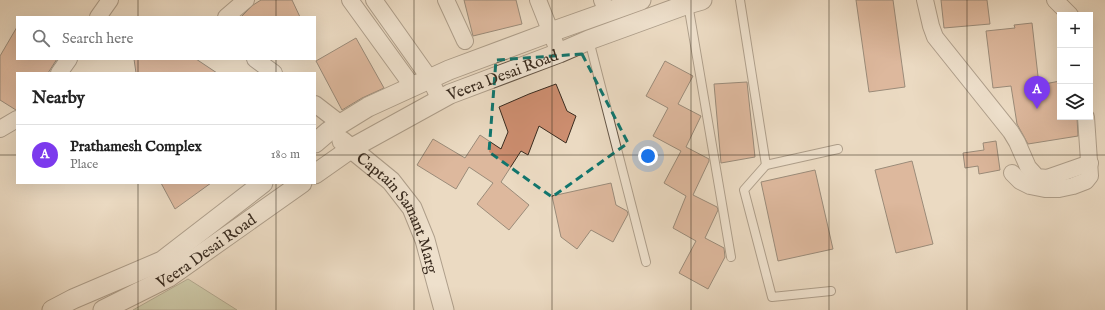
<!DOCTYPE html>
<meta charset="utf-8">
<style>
:root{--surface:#fff;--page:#f2f2f2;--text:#222;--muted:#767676;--line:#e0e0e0;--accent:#7c3aed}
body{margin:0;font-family:"IM FELL English",serif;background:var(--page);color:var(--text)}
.controls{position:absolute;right:12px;top:12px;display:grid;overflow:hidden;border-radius:0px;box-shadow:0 4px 16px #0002}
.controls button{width:36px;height:36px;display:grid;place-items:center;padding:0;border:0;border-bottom:1px solid var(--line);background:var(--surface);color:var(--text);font:20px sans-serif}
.you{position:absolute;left:648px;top:156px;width:14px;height:14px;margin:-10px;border:3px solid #fff;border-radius:50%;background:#1a73e8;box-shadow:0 0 0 6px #1a73e833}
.badge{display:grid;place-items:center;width:26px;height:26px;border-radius:50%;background:var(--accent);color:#fff;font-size:13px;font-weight:700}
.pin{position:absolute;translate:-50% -33px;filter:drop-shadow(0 1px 2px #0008)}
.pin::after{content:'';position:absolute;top:21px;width:14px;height:12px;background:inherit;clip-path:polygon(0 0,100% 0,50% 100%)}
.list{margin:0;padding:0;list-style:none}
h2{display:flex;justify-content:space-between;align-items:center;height:52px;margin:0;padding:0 16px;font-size:17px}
h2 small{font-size:13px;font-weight:400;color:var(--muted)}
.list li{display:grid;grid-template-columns:26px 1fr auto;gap:12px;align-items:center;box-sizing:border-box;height:60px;padding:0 16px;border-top:1px solid var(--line)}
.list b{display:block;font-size:15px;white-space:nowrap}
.list p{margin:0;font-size:13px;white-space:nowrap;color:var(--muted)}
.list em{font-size:13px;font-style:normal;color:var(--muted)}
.icon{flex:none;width:22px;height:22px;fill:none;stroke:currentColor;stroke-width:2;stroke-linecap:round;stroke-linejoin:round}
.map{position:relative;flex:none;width:1105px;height:310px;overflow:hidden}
.search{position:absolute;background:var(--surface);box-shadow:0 4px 16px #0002;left:16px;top:16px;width:300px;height:44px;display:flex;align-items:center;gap:10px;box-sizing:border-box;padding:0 14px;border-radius:0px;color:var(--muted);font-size:15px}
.panel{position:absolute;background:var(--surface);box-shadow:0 4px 16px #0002;left:16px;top:72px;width:300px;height:112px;border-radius:0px}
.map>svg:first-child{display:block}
</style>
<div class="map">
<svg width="1105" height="310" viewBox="0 0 1105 310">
<rect width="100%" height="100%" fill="#ebdac2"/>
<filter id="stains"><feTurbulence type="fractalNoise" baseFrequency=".005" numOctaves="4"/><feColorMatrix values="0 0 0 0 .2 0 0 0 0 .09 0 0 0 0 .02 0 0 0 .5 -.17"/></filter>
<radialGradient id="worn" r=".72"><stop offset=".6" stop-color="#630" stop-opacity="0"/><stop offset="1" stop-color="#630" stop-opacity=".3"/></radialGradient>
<path fill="#b2c198" stroke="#76765c" d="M188,279L237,310H133Z"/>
<g fill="#cd8e70" stroke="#392b1f">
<path d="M261,0H292L300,17H241L253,5Z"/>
<path d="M464,0H516L522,24L473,36Z"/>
<path d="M856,0H893L905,87L869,92Z"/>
<path d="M941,0H987L990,24L944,28Z"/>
<path d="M1032,23L1039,85L1060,81V117H1077L1078,136L1028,144L1017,124L1011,86L993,88L986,31L1015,28L1014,25Z"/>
<path d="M17,27V59H57L48,73H17V110H16L0,100V56Z"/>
<path d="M356,38L384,88L362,98L342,110L316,61Z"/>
<path d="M134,59H196L217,73H136Z"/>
<path d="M665,61L693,76L678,104L701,116L686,147L709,159V161L693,195L717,207L718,210L705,238L724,248L725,257L708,289L679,273L696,241L673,228L686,196L664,183L681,151L653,136L668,108L646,96Z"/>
<path d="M747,82L755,157L721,163L714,84Z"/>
<path d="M556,84L567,111L576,116L566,143L539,126L528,155L521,151L501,182L529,205L509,230L477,204L493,183L469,167L456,189L417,165L433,139L465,158L480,135L501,149L508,132L499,107L529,94Z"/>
<path d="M996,141L1000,170L979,174L978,166L965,168L963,153L984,150L983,143Z"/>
<path d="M912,161L933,244L896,253L875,170Z"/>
<path d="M815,170L833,249L778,261L761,182Z"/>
<path d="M161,183H211L175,209Z"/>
<path d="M611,183L616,205L627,211L628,214L613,242L591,230L577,249L561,237L552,196Z"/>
</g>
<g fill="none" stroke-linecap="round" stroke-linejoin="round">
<defs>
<g id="service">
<path d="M740,0L766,165L838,149"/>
<path d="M688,4L731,257"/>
<path d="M589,40L646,262"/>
<path d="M766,165L744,190L772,297L831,291"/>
</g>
<g id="minor">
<path d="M350,0L413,87"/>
<path d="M374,0L430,79L440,100"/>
<path d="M446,0L465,41"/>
<path d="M538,0L559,53"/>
<path d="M602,0L607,12"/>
<path d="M925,0L931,26L935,37L1011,132L1017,142L1028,167L1037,177L1047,178L1090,163"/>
<path d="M1055,0L1070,15"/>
<path d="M98,17L110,0"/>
<path d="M226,17L246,0"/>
<path d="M255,59L274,73"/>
<path d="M59,73L69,59"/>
<path d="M315,104L341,124"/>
<path d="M0,129L17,119"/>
<path d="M1012,173L1020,181L1030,186L1045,189H1059L1073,186L1086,181L1090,176L1086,117"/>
</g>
<g id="tertiary">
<path id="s1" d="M342,141L391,181L412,208L425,240L444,310"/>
<path d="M315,143L329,131L368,107L449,70L551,32L641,0"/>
<path id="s2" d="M315,174L352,148L450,94L559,53L589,40L688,4L702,0"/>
<path d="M52,310L73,299L162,261L263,183"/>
<path id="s3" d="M103,310L169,277L302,183"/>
</g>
</defs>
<use href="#service" stroke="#665748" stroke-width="10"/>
<use href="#minor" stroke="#665748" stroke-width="18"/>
<use href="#tertiary" stroke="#665748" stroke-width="21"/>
<use href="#service" stroke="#f2e7d7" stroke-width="8"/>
<use href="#minor" stroke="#f2e7d7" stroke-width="16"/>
<use href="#tertiary" stroke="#f2e7d7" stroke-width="19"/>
</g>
<path d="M0 0H1105V310H0ZM582,54L628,143L552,197L489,152L496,60Z" fill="#ebdac2" fill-opacity=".55" fill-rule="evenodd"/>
<path fill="none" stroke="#0f766e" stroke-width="3" stroke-dasharray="8 5" stroke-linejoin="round" d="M582,54L628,143L552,197L489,152L496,60Z"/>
<path fill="none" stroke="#392b1f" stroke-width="1" stroke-opacity="0.55" d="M138,0V17M276,0V17M414,0V310M552,0V310M691,0V310M829,0V310M967,0V310M138,59V73M276,59V73M0,155H17M315,155H1105M138,183V310M276,183V310"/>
<g text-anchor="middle" stroke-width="3" stroke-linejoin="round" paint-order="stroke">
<g font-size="16" fill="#392b1f" stroke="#f2e7d7">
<text dy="6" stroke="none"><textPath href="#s2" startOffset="213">Veera Desai Road</textPath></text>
<text dy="6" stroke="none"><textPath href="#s1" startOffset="94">Captain Samant Marg</textPath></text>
<text dy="6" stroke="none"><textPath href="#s3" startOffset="119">Veera Desai Road</textPath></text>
</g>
</g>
<rect width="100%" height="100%" filter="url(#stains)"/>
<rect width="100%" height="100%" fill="url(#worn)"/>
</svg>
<div class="controls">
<button>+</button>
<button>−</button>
<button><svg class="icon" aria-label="layers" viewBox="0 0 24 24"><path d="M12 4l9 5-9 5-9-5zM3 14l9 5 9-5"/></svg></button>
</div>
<div class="you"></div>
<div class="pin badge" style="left:1037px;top:109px">A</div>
<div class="search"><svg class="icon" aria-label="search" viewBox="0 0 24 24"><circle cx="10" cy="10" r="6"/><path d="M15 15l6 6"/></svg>Search here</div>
<section class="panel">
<h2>Nearby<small></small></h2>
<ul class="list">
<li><span class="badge">A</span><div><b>Prathamesh Complex</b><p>Place</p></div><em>180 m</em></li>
</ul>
</section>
</div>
